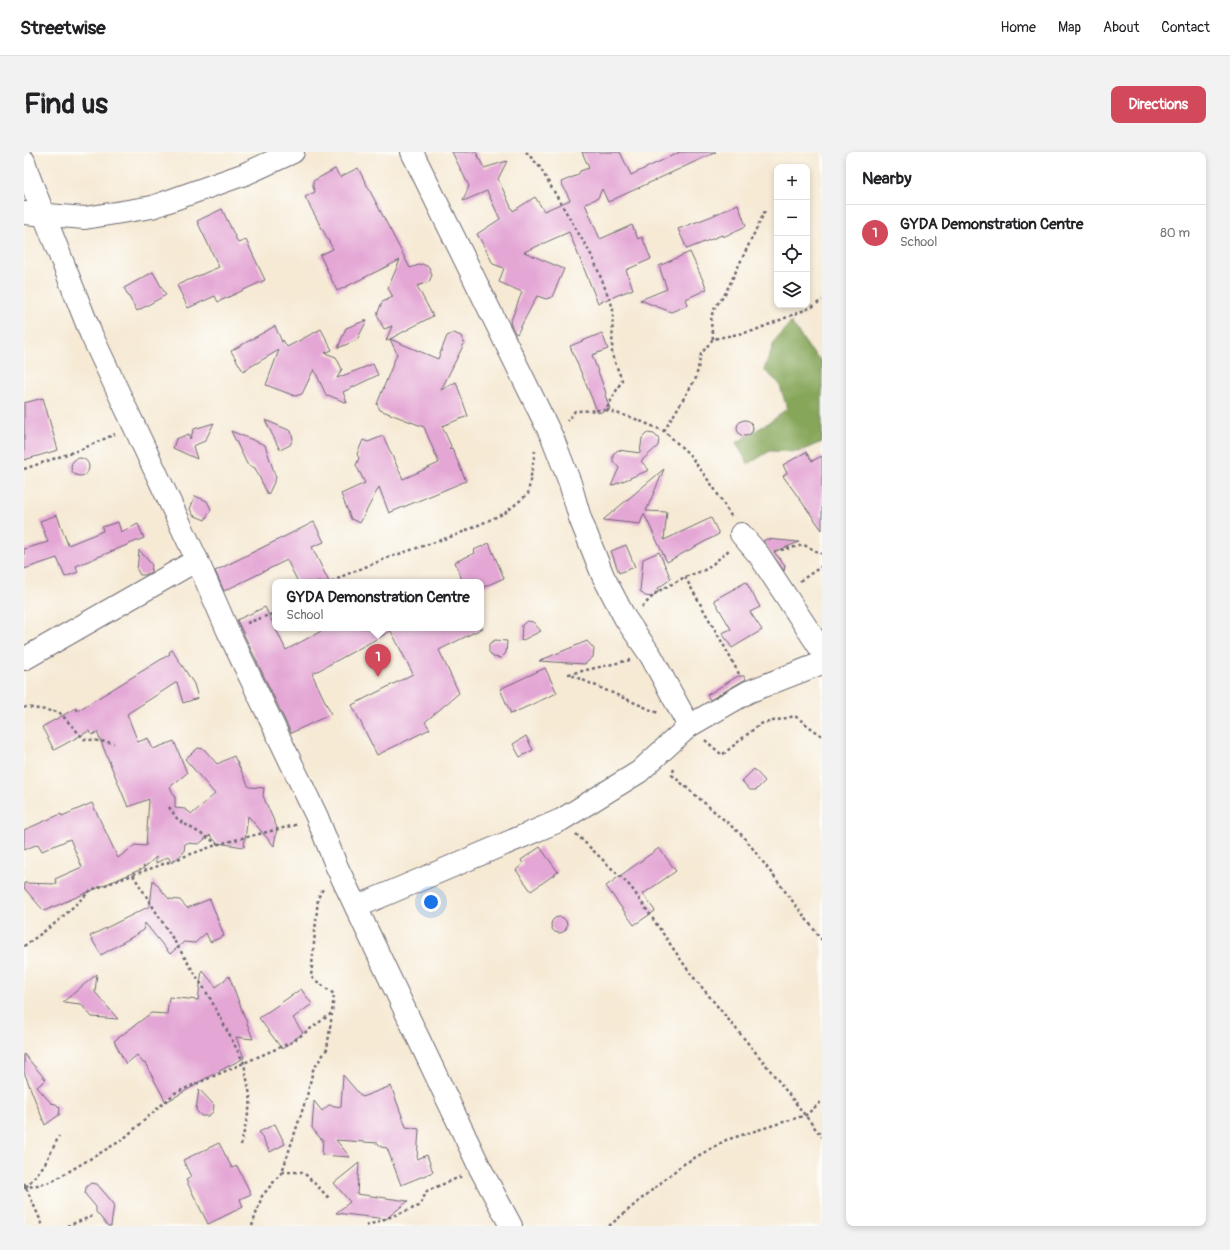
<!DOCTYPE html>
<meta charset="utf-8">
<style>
:root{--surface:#fff;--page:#f2f2f2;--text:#202124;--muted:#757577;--line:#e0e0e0;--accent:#d1495b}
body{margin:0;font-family:Pangolin,sans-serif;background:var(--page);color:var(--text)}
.controls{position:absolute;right:12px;top:12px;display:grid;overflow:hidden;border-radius:8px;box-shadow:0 2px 6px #0003}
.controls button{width:36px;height:36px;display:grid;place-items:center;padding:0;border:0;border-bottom:1px solid var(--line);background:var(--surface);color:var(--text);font:20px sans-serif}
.you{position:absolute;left:407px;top:750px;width:14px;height:14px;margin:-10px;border:3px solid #fff;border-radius:50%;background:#1a73e8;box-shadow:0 0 0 6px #1a73e833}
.badge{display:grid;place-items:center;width:26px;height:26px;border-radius:50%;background:var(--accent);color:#fff;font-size:13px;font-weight:700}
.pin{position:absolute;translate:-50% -33px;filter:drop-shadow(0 1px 2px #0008)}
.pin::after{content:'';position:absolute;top:21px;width:14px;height:12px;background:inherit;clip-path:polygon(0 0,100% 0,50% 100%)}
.popup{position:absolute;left:248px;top:427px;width:212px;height:52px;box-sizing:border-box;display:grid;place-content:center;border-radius:8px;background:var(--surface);filter:drop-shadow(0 1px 3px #0005);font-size:13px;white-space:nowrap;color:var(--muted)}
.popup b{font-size:15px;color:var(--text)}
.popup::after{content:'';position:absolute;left:50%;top:100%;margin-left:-8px;border:8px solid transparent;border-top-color:var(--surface)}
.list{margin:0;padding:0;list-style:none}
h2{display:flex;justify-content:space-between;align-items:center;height:52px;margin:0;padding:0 16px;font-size:17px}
h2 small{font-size:13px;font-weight:400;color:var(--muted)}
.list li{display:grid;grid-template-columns:26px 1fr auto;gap:12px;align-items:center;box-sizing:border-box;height:56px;padding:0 16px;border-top:1px solid var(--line)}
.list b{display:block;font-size:15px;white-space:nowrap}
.list p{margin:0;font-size:13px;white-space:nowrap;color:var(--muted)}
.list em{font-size:13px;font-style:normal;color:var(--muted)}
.icon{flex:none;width:22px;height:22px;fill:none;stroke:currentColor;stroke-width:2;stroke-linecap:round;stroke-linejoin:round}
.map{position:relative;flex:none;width:798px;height:1074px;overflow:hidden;border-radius:8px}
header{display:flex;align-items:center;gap:24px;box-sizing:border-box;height:56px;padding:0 20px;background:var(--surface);border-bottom:1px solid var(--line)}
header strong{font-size:19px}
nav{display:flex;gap:22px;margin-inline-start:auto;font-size:14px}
.intro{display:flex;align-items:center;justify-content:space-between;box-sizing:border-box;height:96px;padding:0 24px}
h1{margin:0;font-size:28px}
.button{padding:10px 18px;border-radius:8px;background:var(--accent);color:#fff;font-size:14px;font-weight:700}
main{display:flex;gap:24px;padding:0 24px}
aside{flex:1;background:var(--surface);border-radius:8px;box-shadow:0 2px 6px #0003}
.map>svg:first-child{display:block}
</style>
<header>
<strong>Streetwise</strong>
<nav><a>Home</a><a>Map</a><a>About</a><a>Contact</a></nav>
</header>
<div class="intro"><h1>Find us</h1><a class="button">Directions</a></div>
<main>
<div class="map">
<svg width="798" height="1074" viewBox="0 0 798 1074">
<rect width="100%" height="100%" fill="#fdfcf7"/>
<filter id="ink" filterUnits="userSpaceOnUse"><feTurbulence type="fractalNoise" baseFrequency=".025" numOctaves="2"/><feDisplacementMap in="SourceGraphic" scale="8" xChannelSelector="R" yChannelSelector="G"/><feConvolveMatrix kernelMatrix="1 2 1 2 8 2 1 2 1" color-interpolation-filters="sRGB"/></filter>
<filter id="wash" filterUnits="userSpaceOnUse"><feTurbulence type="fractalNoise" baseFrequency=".012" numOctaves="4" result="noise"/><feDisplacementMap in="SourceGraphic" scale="16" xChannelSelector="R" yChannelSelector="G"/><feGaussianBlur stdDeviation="0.9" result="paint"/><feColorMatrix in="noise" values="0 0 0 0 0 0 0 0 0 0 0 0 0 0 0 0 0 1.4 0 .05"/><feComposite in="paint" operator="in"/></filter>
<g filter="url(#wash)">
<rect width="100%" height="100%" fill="#f6ead5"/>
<path fill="#86a65a" stroke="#54644a" d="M767,170L785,196L798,210V290L774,300L746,299L724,312L712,291L749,268L763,256L755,231L740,218L751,188Z"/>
<g id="blocks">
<g fill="#e4a6d5">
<path d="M428,0H452L460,16L483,9L474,27L489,59L511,45L520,59L546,48L537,30L554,23L556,19L565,16L558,0H596L607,23L656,0H692L584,50L578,37L574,46L561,52L576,87L608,73L614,87L618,85L627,107L602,118L609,137L574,151L545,80L500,100L540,117L528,145L522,147L513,144L493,182L491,181L486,171L498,140L475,130L480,116L469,112L461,96L453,82L476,67L463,39L439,49L445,34Z"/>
<path d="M334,16L386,116L398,112L405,115L408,123L405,130L393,134L409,164L366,187L414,207L423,184L430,181L437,184L440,192L417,238L432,230L444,264L418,274L427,294L425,298L428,296L442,329L365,361L355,335L336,371L327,367L317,342L341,331L332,313L335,306L333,302L339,288L344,290L359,284L379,327L415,311L400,275L356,258L353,252L373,202L366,187L362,189L368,174L360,177L353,163L358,150L369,145L364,136L376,108L313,139L296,103L309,97L281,45L291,40L289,35V29L311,17L316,25Z"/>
<path d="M714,52L722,74L699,85L698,83L663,97L654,77L688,64Z"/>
<path d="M198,57L214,91L222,88L241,128L194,150L191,144L164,156L153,133L195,115L173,69Z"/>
<path d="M666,100L683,137L662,147L664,153L647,160L616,148L643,137L635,114Z"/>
<path d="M129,120L142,143L113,159L100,136Z"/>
<path d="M343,168L333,188L314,196L322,176Z"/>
<path d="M251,174L258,190L259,188L263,195L297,177L308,198L301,201L312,205L318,217L313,226L349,212L354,223L319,240L323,251L304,243L303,245L290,217L278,242L271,244L242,233L255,198L219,219L207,199Z"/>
<path d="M578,181L584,197L568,203L582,241L581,243L586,257L574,261L546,194Z"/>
<path d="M19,246L34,298L0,308V251Z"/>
<path d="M241,268L267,279L269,287L266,293L256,298Z"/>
<circle cx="721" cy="276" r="8"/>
<path d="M190,271L181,289L169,294L173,307L149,296L152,287L165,282L166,287L170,277Z"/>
<path d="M207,279L241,293L252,326L244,343L231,316L223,312Z"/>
<path d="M623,281L630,282L635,287L634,294L617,309L625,318L587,334L595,316L589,309V302L594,298L616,301L618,286Z"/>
<path d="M782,300L788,309L798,304V378L759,324L763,321L759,313Z"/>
<circle cx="56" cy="315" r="9"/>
<path d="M640,317L622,359L643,360L640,388L687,366L695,382L643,410L620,362L616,372L579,368Z"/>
<path d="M171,344L183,349L187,357L181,368L169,363L166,357Z"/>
<path d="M33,363L44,393L79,379L78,375L94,370L97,380L114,372L120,386L52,414L54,420L41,425L33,406L0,417V397L24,390L16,369Z"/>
<path d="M290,370L300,390L288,395L305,430H274L263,408L200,439L191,419Z"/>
<path d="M743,387L775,390L750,400L761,413L760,419L739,389Z"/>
<path d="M465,391L480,426L457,436V430H439L431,410L451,401L450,398Z"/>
<path d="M602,393L611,415L595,421L587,399Z"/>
<path d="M115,398L128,413L127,420L121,423H116L113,418Z"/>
<path d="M635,400L647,427L634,436V440L628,445L621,444L616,439L619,407Z"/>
<path d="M722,430L736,455L726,460L738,478L708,496L698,481L707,477L690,448Z"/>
<path d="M241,455L262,498L303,476H459L415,498L435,541L401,570L406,577L353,603L328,553L389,522L367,479L288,522L307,562L267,581L213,468Z"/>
<path d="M503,469L509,470L517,479L497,489L498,473Z"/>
<path d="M471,488L483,489L482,501L477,506L469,505L465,500V492Z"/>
<path d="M563,489L570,497L569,505L561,512L515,509Z"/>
<path d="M148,498L170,532L174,546L159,551L153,530L103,562L114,590L124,586L129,597L150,589L163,621L146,635L151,645V656L161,657L168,662L191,642L161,607L174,596L180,597L193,612L210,604L225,635L240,636L239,644L253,676L250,694L224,664L220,695L193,691L186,683L175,692L161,691L160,700L148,711L144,705L132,711V705L121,715L119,714L120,716L20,759L0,736V731L33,732L31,727L58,715L46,687L18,699L14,692L0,698V678L37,662L38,664L68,651L94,706L111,693L122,694L125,647L104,655L73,580L68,583L65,579L30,598L18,575L52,556L53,559L146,502L145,500Z"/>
<path d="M521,516L533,541L487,562L476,537Z"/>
<path d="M714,524H720L722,527L686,548L683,543Z"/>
<path d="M502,584L509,598L496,605L489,592Z"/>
<path d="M730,617L741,629L732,638H726L718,629Z"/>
<path d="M516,695L534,720L507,739L492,718L499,712L497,708Z"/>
<path d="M635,696L652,719L619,742L631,759L610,773L582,734Z"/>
<path d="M129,728L145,747L156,748L163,756L186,747L200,784L186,790L182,781L171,791L160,790L146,802L121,771L120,778L77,803L66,784L126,754Z"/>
<circle cx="535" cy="773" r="8"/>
<path d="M178,818L192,835L205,824L229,887L212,885L220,906L171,932L172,933L142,950L121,911H119L113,903L102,912L90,889L127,861L143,862L145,845L174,848Z"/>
<path d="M73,822L71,840L94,867L68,865L57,852L39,850Z"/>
<path d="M277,837L288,852L269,866L279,881L258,897L235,866Z"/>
<path d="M0,902L22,928L13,935L27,951L32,952L36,956L35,963L21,973L0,920Z"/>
<path d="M319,923L338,945L367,934L382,975L395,977L393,1007L403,1003L409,1020L377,1033L363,996L357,995L354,991L312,988L326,1005L298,1003L299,987H297L288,976L290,949L298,959L305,953L317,955Z"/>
<path d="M175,937L190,953L189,960L184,964H177L172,958Z"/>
<path d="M251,972L261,992L246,1000L235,980Z"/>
<path d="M195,991L208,1016L213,1014L227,1042L216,1047L219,1055L184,1072L162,1028L167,1025L159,1008Z"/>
<path d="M335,1011L333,1042L384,1049L362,1067L312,1061L326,1050L310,1031Z"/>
<path d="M67,1031L73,1032L90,1052L87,1074H84L72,1060V1055L61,1042L62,1035Z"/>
</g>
</g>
</g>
<g filter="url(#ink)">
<use href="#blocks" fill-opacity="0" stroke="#6c6871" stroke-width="1"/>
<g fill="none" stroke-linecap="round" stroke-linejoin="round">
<defs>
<g id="street">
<path d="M388,0L529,287L546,331L556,366L579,424L601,466L627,504L665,574"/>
<path d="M0,9L5,25L67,182L173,408L204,479L293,665L312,713L456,1016L487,1074"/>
<path d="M0,61L61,66L128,55L221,22L269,0"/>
<path d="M717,382L735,403L798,499"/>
<path d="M0,507L173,408"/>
<path d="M332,755L537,668L615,620L665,574L724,540L798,511"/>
</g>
</defs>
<use href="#street" stroke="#6c6871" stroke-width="24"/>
<g stroke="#6c6871" stroke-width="2.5" stroke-dasharray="3 3" stroke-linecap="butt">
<path d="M502,0L515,14L569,106L589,156L588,203L598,228L582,258L551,259L543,269"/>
<path d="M689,187C686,165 685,161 700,144L741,59"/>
<path d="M582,258L609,266L640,279L665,302L690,336L707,364"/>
<path d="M640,279L672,226L677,202L689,187L729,179L788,155L798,148"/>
<path d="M0,317L58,297L91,282"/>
<path d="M757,398L780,393L798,402"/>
<path d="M661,425L699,492L715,522"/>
<path d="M776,429L798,414"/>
<path d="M308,430L321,423L366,405L432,383L481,361L504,342L511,299"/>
<path d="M618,455L633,440L661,425L683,417L705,398"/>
<path d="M223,471L251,461"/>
<path d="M606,508L545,522L634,561"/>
<path d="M0,556L2,555L35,560L60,587L90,591"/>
<path d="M681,588L698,603L736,572L771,564L798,584"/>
<path d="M650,617L648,623L720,685L798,788"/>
<path d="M145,655L154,668L194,692"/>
<path d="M552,682L607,735L666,821L742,913L798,985"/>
<path d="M109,723L186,846L220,911L227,949L217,993"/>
<path d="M0,794L33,770L67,738L195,692L275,672"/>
<path d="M258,1020H279L306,1047"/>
<path d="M0,1031L19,1074"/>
<path d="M2,1035L21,1012L35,984"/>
<path d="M0,1036L27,1030L98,988L151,941L268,890L308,861L310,842L287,825L294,746L300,735"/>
<path d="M43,1074L69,1064"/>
<path d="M228,1074L238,1044L258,1020L283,944L289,918L303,897L308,862"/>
<path d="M342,1074L395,1054L403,1039L438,1024"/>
<path d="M585,1074L658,1013L702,988L782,963L798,949"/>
</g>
<use href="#street" stroke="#fff" stroke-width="22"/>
</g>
</g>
</svg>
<div class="controls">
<button>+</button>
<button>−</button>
<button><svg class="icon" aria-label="locate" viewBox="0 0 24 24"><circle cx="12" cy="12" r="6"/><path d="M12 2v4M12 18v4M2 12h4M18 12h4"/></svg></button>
<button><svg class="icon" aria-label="layers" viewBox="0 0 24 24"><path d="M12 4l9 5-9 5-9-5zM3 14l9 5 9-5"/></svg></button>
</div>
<div class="you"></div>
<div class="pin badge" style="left:354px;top:525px">1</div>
<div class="popup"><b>GYDA Demonstration Centre</b>School</div>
</div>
<aside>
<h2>Nearby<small></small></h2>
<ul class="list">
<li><span class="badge">1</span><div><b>GYDA Demonstration Centre</b><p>School</p></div><em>80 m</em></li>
</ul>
</aside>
</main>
